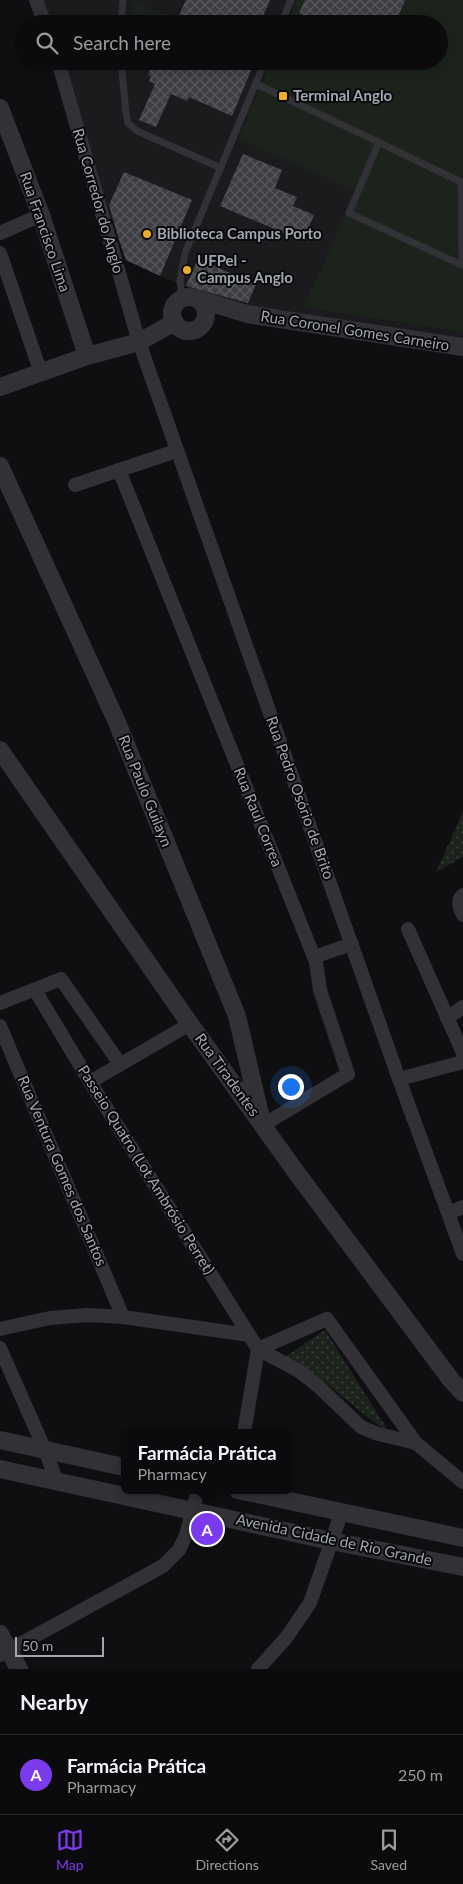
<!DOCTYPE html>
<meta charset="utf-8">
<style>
:root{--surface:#0b0b0d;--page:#141416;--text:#f1f3f6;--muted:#9a9b9d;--line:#2b2b2e;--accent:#7c3aed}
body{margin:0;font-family:Lato,sans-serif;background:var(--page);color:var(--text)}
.scale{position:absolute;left:15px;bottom:12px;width:89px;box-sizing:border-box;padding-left:5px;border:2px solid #a1a6b1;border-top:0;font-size:14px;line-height:18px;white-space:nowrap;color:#a1a6b1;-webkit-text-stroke:4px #0a0a0c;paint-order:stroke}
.you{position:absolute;left:290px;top:1086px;width:18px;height:18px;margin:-12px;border:4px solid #fff;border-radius:50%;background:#1a73e8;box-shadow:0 0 0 8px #1a73e833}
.badge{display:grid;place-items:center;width:32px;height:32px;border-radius:50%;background:var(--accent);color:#fff;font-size:16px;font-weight:700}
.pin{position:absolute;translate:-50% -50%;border:2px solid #fff;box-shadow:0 1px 5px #0006}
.popup{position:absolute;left:121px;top:1429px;width:172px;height:65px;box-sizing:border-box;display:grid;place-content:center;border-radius:8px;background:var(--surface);filter:drop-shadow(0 1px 4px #0005);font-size:16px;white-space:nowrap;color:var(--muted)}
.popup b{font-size:19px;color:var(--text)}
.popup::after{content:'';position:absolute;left:50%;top:100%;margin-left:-10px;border:10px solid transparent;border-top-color:var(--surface)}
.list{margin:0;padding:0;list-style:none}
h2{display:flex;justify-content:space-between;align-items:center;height:65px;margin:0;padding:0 20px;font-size:21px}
h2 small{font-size:16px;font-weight:400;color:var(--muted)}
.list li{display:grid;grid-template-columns:32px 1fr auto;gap:15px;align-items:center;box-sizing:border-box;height:80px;padding:0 20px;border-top:1px solid var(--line)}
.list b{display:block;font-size:19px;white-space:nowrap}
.list p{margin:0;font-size:16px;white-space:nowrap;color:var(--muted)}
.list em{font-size:16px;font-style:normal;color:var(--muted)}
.icon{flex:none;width:28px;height:28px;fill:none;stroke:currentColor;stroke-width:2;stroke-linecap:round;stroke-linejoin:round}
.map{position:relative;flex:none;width:463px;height:1669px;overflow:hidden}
.search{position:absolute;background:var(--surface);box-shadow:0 2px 12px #0003;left:15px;right:15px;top:15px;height:55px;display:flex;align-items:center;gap:12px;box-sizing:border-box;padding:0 18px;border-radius:28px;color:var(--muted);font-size:19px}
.sheet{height:145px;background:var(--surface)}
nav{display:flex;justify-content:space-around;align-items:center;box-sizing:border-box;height:70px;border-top:1px solid var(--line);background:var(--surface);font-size:14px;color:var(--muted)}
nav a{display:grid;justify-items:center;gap:2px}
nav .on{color:var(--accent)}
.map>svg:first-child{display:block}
</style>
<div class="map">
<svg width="463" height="1669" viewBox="0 0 463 1669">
<defs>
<pattern id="park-dots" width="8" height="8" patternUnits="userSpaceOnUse" patternTransform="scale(1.25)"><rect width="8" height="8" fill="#1c231d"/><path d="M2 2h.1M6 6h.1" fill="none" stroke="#3a403b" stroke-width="1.8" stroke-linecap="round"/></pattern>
<pattern id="building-cross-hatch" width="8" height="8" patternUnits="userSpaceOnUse" patternTransform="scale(1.25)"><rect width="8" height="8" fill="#3e3f44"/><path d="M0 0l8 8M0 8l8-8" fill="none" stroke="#57585d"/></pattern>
</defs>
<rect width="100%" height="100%" fill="#0f0f11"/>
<path fill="#1b1b1e" d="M36,0H463V339L245,311L160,276L126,260L57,61H439V24H44Z"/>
<g fill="#1c231d">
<path d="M133,0L165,14L161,24H130Z"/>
<path d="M297,0H463V332L304,307L356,191L239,139L271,61H439V24H287Z"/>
</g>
<g fill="url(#park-dots)">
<path d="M463,812V857L436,872Z"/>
<path d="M325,1330L389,1432L375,1423L317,1376L285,1357Z"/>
</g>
<g fill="url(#building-cross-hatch)">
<path d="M186,0H270L260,24H175Z"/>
<path d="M305,0H405L395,24H324L299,13Z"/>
<path d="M153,61H255L232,116L189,97L187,101L171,94L156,127L139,120L155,84L149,81L151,76L148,75Z"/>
<path d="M243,154L282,170L275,188L297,197L293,206L314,215L303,241L220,206Z"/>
<path d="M124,172L192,200L160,276L126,260L120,243L109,205Z"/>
<path d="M198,259L256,284L248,303L186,286Z"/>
</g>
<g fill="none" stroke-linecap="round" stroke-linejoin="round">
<g stroke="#313136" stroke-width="7">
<path d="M121,24L123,0"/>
<path d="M281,24L291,0"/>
<path d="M121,61L126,113L128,123L137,131L221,168"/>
<path d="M256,84C324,116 393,149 461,182L462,265L349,213L379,142"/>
<path d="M182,298L180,281L185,253L265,61"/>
</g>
<g stroke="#313136" stroke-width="14">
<path d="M36,0L45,24"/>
<path d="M58,61L139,342L399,1079L463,1254"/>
<path d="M0,233L41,215"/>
<path d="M0,253L41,373"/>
<path d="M119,470L316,962L320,990L348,1074L263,1125"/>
<path d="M75,485L176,451"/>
<path d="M463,895C456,901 460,908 463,915"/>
<path d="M408,929L463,1053"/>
<path d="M314,957L352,944"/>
<path d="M35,990L90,1082L258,1349L299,1371L318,1386L361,1427L378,1434L416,1443"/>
<path d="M0,1003L61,979L120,1064"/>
<path d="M447,1018L463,1007"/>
<path d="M0,1026L123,1317"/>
<path d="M399,1079L463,1062"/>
<path d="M90,1082L190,1024"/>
<path d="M449,1213L463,1207"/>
<path d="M0,1329L50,1318L87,1315L123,1317L249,1335"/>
<path d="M0,1348L45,1450L56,1480"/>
<path d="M258,1349L327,1319L416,1443L463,1482"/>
<path d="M244,1433L258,1349"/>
<path d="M0,1655L163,1566L179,1550L186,1535L198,1490"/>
<path d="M258,1669L286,1638L310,1603L341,1514"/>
</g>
<g stroke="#313136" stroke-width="18">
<path d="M0,108L41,215L87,356"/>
<circle cx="189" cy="314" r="17"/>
<path d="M198,299L247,314L463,347"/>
<path d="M0,387L87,356L139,342L175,322"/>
<path d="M0,466L116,720L237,1016L260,1114"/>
<path d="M0,750L190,1024L296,1172L451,1380L463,1393"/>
<path d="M0,1440L124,1467"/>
<path d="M0,1469L331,1541L463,1567"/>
<path d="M238,1490L463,1538"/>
<path d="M0,1634L19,1669"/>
</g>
</g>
<g fill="#ecad2c" stroke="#0a0a0c" stroke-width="2">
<rect x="278" y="91" width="10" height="10" rx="2.5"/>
<circle cx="147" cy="234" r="5"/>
<circle cx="187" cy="270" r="5"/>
</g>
<g text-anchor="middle" stroke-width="4" stroke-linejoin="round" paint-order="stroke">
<g font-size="15" font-weight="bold" fill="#a1a6b1" stroke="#0a0a0c" text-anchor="start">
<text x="293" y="101">Terminal Anglo</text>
<text x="157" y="239">Biblioteca Campus Porto</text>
<text x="197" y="266">UFPel -<tspan x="197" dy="17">Campus Anglo</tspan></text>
</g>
<g font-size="15" fill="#a1a6b1" stroke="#0a0a0c">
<text transform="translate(98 201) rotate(74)" y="5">Rua Corredor do Anglo</text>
<text transform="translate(45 232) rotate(71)" y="5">Rua Francisco Lima</text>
<text transform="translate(355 331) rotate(9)" y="5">Rua Coronel Gomes Carneiro</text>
<text transform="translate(145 791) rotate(68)" y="5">Rua Paulo Guilayn</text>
<text transform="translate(300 798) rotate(70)" y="5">Rua Pedro Osório de Brito</text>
<text transform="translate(258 817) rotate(68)" y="5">Rua Raul Correa</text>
<text transform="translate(227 1075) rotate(54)" y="5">Rua Tiradentes</text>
<text transform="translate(146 1170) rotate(58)" y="5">Passeio Quatro (Lot Ambrósio Perret)</text>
<text transform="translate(62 1171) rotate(67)" y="5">Rua Ventura Gomes dos Santos</text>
<text transform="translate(334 1540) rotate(12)" y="5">Avenida Cidade de Rio Grande</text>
</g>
</g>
</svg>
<div class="scale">50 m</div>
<div class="you"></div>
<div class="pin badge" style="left:207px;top:1529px">A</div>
<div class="popup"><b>Farmácia Prática</b>Pharmacy</div>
<div class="search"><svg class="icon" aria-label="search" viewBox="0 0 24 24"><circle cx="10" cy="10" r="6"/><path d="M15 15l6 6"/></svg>Search here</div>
</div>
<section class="sheet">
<h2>Nearby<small></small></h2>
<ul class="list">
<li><span class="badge">A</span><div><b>Farmácia Prática</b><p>Pharmacy</p></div><em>250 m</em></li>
</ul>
</section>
<nav>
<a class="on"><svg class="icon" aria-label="map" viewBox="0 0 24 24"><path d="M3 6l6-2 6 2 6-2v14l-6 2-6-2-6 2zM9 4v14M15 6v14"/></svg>Map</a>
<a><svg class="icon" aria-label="directions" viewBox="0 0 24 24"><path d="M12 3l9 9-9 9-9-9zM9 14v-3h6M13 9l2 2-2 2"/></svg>Directions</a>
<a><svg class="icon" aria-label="saved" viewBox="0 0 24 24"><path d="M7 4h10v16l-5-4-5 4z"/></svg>Saved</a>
</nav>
